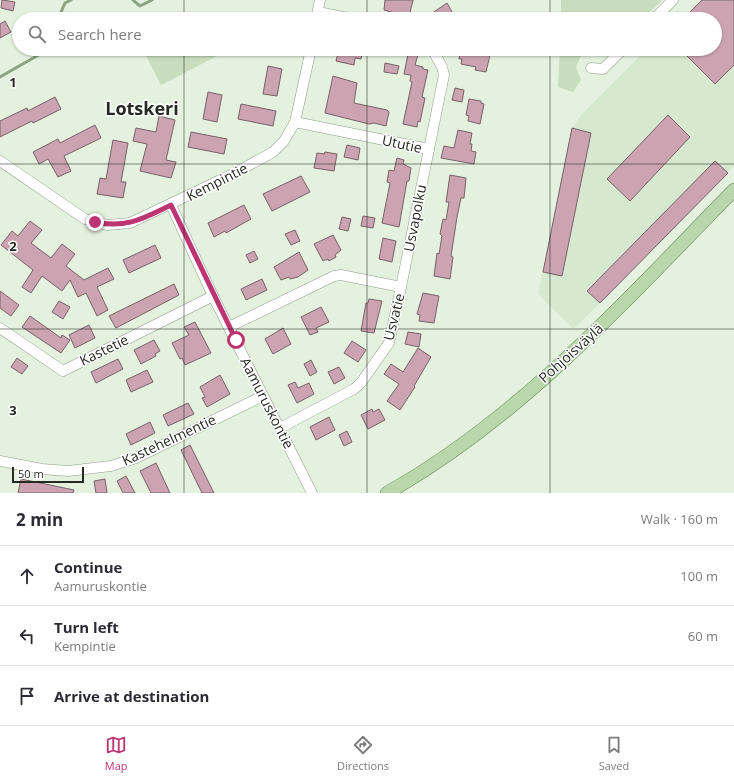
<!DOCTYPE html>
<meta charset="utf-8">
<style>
:root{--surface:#fff;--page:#f2f2f3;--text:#2b2b33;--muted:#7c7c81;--line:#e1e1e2;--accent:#bd3472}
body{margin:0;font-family:"Open Sans",sans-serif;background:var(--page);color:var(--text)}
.scale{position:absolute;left:12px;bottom:10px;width:72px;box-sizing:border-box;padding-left:4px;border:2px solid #242922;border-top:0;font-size:11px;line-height:14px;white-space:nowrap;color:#242922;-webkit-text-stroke:3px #fff;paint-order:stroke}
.stop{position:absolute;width:12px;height:12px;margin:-9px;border:3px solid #bd3472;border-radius:50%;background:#fff}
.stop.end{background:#bd3472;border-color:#fff;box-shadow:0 1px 4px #0008}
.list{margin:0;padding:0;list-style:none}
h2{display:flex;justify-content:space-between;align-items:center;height:52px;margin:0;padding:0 16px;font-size:17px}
h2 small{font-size:13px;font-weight:400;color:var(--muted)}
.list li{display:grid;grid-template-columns:26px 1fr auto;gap:12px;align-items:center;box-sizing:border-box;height:60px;padding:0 16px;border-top:1px solid var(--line)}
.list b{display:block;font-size:15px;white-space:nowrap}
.list p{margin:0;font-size:13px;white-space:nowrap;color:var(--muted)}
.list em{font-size:13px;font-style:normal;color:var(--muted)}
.icon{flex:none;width:22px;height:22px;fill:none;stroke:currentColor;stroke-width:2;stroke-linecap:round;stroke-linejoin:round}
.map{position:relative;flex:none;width:734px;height:493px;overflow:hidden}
.search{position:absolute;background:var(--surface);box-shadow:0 1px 3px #0004;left:12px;right:12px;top:12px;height:44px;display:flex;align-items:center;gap:10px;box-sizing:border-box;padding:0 14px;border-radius:22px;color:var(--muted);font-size:15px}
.sheet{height:232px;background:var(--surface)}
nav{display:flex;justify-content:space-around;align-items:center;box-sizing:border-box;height:56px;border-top:1px solid var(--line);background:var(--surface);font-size:11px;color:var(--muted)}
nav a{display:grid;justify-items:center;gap:2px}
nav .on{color:var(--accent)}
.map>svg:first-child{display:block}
</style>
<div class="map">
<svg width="734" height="493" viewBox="0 0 734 493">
<rect width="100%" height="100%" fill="#e4f1de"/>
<path fill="#d6e8cf" d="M702,0H734V166L574,329L538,294L572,128L582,114L647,49H715V19H683Z"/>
<g fill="#c7ddbd">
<path d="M561,0H662L643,19H561Z"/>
<path d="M145,49H217L219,55L161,85L143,50Z"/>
<path d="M560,49H584L576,67L581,80L573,92L558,87Z"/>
</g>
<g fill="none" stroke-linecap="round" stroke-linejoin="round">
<g stroke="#8da384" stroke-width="3">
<path d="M133,0L140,6L152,0"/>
<path d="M58,19L65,3L71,0"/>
<path d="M0,77L49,49"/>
</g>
</g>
<g fill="#cca4b1" stroke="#776269">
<path d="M2,0L15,2L13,11L1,8Z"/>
<path d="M385,0H413L409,17L384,10Z"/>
<path d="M702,0H734V65L715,84L680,49H715V19H683Z"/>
<path d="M447,3L456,19H434L431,14Z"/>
<path d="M5,21L11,32L0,38V24Z"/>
<path d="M339,49H363L361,59L355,58L354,65L336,61Z"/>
<path d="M409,49L419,51L415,65L423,67V69L428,70L422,97L425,98L420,122L418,121L417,127L403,124L412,82L410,81L411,75L404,74Z"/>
<path d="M461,49L484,51L490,55L486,72L475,70L476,67L461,64L462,59H459Z"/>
<path d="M385,63L399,66L397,74L384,72Z"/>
<path d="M268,66L282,69L277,96L263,94Z"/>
<path d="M333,76L357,83L354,103L387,110L389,112L386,126L374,123L369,124L325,113Z"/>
<path d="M455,88L464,90L462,102L452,100Z"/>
<path d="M208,92L222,95L217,122L203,119Z"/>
<path d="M55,97L61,109L33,123L32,121L0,137V121L27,108L28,111Z"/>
<path d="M469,99L481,101V103L484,104L480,124L468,121L469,116L466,115Z"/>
<path d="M241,104L276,111L273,126L238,119Z"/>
<path d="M668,115L690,137L630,201L607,179Z"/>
<path d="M159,116L175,120L166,160L176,162L171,178L140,171L147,144L133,141L136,128L156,132Z"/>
<path d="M95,125L101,138L64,156L71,171L58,177L48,159L39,164L33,152L58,139L60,143Z"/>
<path d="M572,128L591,133L562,276L543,272Z"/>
<path d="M458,130L472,133L470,144H472L471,151L476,152L474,164L441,158L444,146L454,148Z"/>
<path d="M191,132L227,139L224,154L188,147Z"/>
<path d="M113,140L128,143L121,182H126L123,198L97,194L100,178L106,179Z"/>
<path d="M347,145L360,148L358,160L344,157Z"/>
<path d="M325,152L337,154L334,171L314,168L317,153L324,154Z"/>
<path d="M397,158L404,160L403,164L411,168L409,181H407L399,227L382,223L390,183L387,182L389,170L394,171Z"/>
<path d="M715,161L728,173L600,303L587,291Z"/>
<path d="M450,175L466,178L464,198H461L457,217L451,256L453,257L450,279L434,276L437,253L439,254L442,236L440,234L443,219L446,220L449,202H446Z"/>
<path d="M301,176L310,192L272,211L263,194Z"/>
<path d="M244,205L251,219L226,233L225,231L214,237L208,223Z"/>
<path d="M363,216L375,218L373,228L361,226Z"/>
<path d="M342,217L351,219L348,231L339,229Z"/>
<path d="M30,221L42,230L31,243L51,258L62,244L75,254L66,266L84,280L108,268L114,279L97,287L108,310L97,316L86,293L78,297L70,280L62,291L42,276L31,293L22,287L33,270L1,245L12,231L18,236Z"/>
<path d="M295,230L300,241L291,245L285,234Z"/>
<path d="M333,235L341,250L335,255L336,257L329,261L328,259L323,261L314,244Z"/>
<path d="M383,238L396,241L392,262L379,259Z"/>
<path d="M155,245L161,258L129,273L123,260Z"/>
<path d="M254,251L258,259L250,263L246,255Z"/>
<path d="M299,252L308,270L298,277L290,279L289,277L281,280L274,267Z"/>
<path d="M262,279L267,290L246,300L241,289Z"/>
<path d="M174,284L179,295L116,328L109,316Z"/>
<path d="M0,291L19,305L11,316L0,308Z"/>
<path d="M423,293L439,296L434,323L419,321L420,315L417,314Z"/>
<path d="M369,299L382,301L374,333L361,331L366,303H368Z"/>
<path d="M59,301L70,307L63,319L52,312Z"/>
<path d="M321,307L329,322L316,328L318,332L310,335L301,317Z"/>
<path d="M30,316L61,338L62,335L70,340L61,353L22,327Z"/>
<path d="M195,322L211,353L185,365L182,358L180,359L172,343L189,335L184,327Z"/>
<path d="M89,325L95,338L75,348L69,335Z"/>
<path d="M283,328L291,344L273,354L265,339Z"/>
<path d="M408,332L421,334L419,347L405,344Z"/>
<path d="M154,340L160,351L155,354L156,356L141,364L134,350Z"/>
<path d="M352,341L366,350L358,362L344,353Z"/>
<path d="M418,348L431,357L414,386L415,387L400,410L387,401L399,384L384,374L391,364L403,372Z"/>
<path d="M17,358L28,366L22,374L11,367Z"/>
<path d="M118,359L123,369L96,383L91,372Z"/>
<path d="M311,360L317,372L310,376L304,364Z"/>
<path d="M339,367L345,378L334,384L328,372Z"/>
<path d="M147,370L153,382L131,392L126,380Z"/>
<path d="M220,375L230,394L207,407L202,398L205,397L200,387Z"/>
<path d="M295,382L298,388L309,383L314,394L297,403L288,385Z"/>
<path d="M188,403L194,414L168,426L163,415Z"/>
<path d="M372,409L373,412L379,409L385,420L368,429L361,415Z"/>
<path d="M329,417L335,430L316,440L310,427Z"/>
<path d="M150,422L155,433L131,445L126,434Z"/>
<path d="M347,431L352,442L344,446L339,435Z"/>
<path d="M190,445L214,493H202L181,450Z"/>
<path d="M156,463L170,493H151L140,471Z"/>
<path d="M126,476L135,493H123L117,481Z"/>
<path d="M21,479L74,490L73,493H18Z"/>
<path d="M105,479L107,493H96L94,481Z"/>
</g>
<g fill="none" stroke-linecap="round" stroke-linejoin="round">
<defs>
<g id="minor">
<path d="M318,12L353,19"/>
<path d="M316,19L320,0"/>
<path d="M654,19L673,0"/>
<path d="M591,68L603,69L623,49"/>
<path d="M295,122L429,149L444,75L442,67L432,49"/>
<path d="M0,161L85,219L107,225L130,223L233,174L273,152L284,141L295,122L311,49"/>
<path d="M171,205L213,296L312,493"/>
<path d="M401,287L429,149"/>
<path d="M229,327L334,276L341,275L401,287L389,343L360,384L354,389L280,428"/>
<path d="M0,328L63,371L213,296"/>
<path d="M0,461L42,469L68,471L111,466L136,458L263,396"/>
</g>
<path id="major" d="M387,493C522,417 627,299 734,190"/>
</defs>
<use href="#minor" stroke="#8f9c8a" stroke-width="11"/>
<use href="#major" stroke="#668957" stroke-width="14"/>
<use href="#minor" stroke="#fff" stroke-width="10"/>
<use href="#major" stroke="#b9d7ab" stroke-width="13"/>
</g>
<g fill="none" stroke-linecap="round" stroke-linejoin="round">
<path stroke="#bd3472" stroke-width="5" d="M95,222C126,229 144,218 171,205L236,340"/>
</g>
<path fill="none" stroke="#242922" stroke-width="1" stroke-opacity="0.55" d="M184,0V19M367,0V19M550,0V19M184,49V493M367,49V493M550,49V493M0,164H734M0,329H734"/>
<g text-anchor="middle" stroke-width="3" stroke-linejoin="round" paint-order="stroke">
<g font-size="14" fill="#242922" stroke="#fff">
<text transform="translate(402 144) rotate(12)" y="5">Ututie</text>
<text transform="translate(217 182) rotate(-27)" y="5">Kempintie</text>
<text transform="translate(415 218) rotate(-79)" y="5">Usvapolku</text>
<text transform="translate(394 317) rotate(-76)" y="5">Usvatie</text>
<text transform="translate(104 350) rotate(-26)" y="5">Kastetie</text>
<text transform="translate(571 353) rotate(-42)" y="5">Pohjoisväylä</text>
<text transform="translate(267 403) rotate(63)" y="5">Aamuruskontie</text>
<text transform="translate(169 440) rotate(-25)" y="5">Kastehelmentie</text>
</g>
<g font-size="18" font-weight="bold" fill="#242922" stroke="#fff">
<text x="142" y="115">Lotskeri</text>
</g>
</g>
<g font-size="13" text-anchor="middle" font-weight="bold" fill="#242922" stroke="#fff" stroke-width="3" stroke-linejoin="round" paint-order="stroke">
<text x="13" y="87">1</text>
<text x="13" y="251">2</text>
<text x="13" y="415">3</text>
</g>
</svg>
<div class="scale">50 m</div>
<div class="stop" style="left:236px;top:340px"></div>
<div class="stop end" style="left:95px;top:222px"></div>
<div class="search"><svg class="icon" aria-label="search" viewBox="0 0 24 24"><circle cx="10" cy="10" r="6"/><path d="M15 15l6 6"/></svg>Search here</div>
</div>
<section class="sheet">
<h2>2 min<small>Walk · 160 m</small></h2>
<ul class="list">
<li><svg class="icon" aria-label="ahead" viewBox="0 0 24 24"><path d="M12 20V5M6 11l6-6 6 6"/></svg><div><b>Continue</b><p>Aamuruskontie</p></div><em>100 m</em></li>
<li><svg class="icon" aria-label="left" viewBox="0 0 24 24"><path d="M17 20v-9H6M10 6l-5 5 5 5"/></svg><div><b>Turn left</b><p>Kempintie</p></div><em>60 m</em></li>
<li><svg class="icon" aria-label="arrive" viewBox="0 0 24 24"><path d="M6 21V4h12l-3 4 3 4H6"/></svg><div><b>Arrive at destination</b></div></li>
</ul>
</section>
<nav>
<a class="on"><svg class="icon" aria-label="map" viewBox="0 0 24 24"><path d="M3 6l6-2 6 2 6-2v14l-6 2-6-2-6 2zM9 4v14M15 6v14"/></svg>Map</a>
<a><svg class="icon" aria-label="directions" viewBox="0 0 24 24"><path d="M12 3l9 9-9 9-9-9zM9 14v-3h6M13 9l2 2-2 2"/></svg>Directions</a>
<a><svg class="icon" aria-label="saved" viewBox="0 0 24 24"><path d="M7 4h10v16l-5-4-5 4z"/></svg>Saved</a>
</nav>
